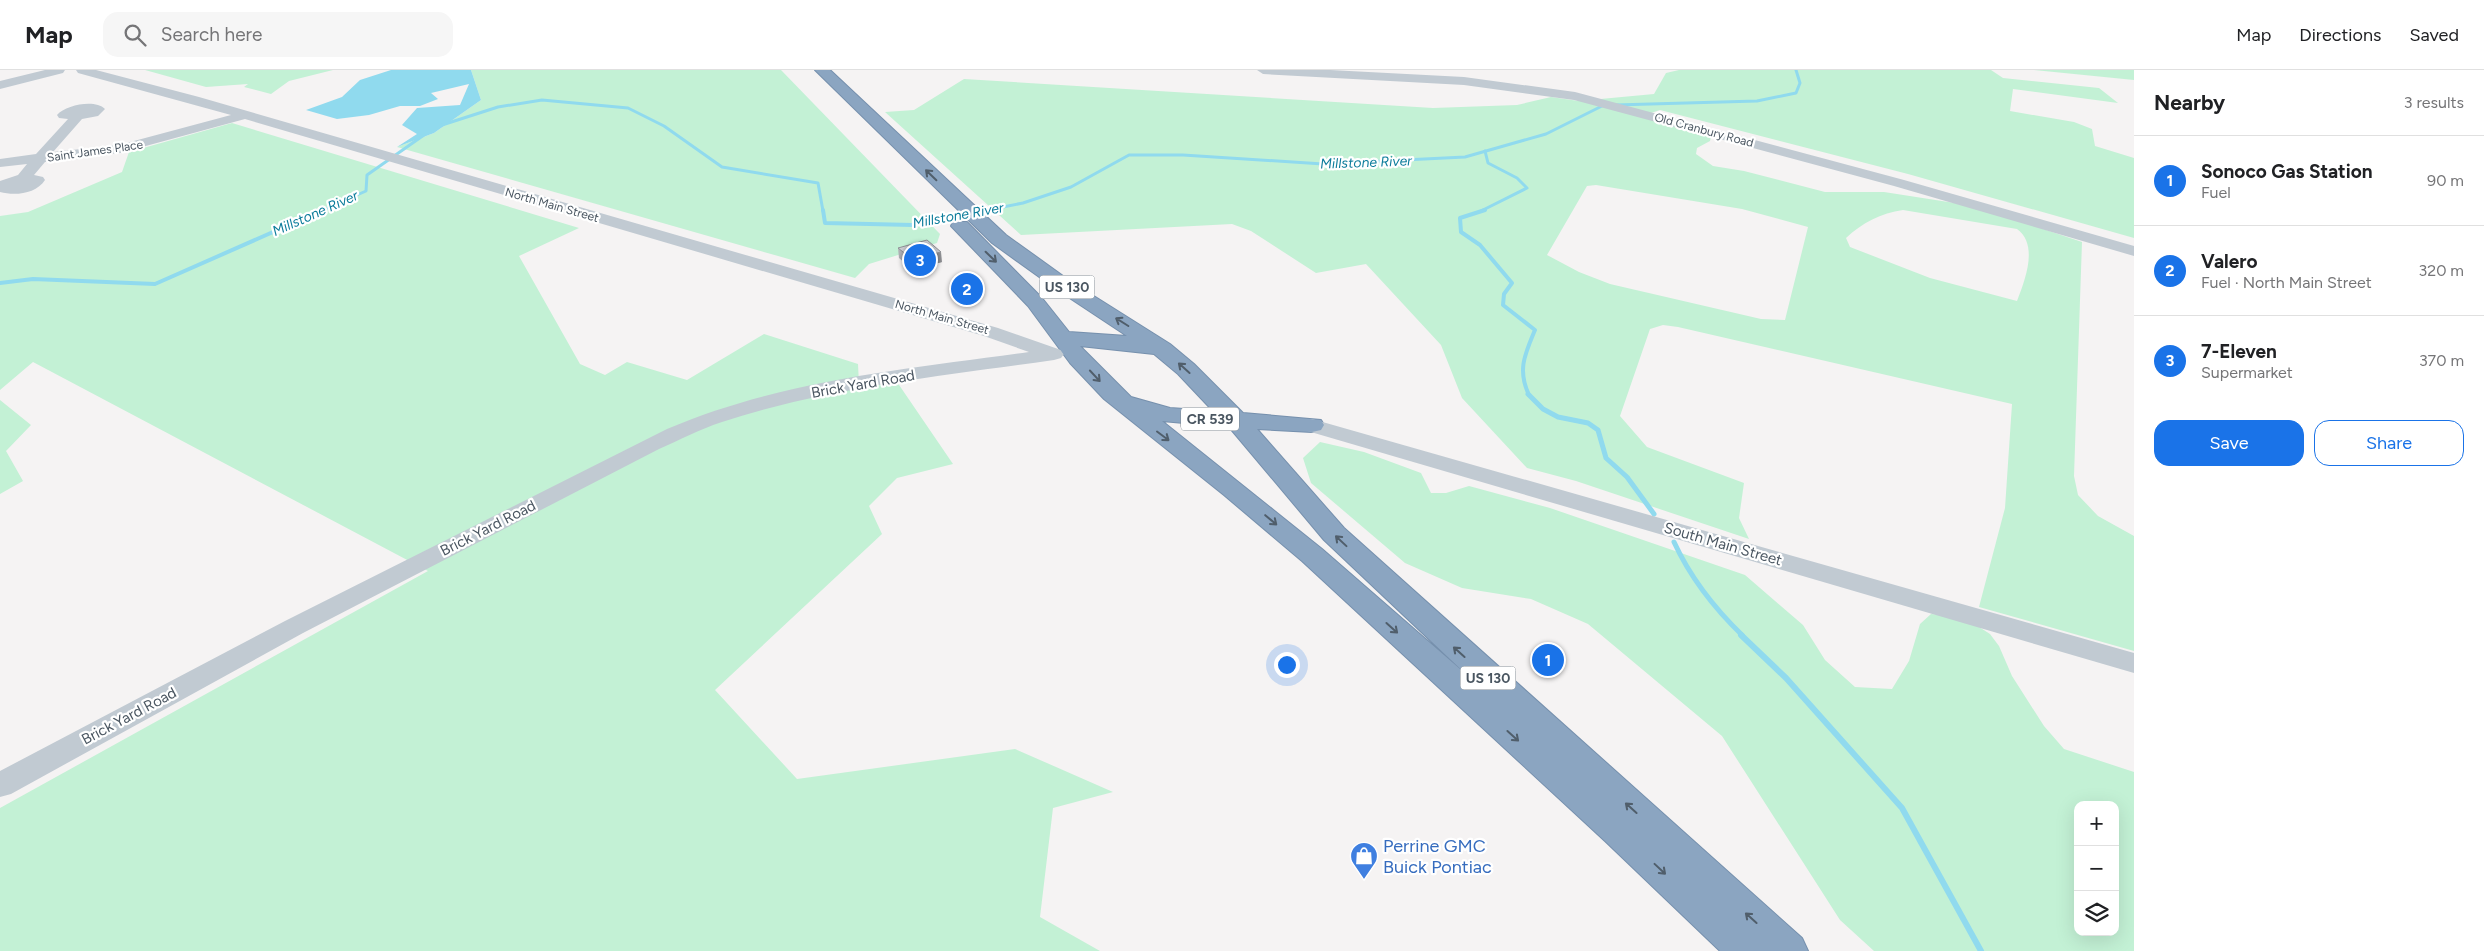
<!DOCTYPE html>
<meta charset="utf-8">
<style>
:root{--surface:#fff;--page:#f6f6f6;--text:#202124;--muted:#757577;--line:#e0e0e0;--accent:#1a73e8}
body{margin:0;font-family:Figtree,sans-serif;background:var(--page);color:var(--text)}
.controls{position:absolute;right:15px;bottom:15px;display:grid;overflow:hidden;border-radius:10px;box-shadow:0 5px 20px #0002}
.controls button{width:45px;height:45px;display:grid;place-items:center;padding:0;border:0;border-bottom:1px solid var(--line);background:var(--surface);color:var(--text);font:25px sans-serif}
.you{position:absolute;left:1286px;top:594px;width:18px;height:18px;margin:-12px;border:4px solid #fff;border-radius:50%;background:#1a73e8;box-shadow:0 0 0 8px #1a73e833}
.badge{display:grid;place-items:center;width:32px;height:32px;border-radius:50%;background:var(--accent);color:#fff;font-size:16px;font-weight:700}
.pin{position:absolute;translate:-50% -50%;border:2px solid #fff;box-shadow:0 1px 5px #0006}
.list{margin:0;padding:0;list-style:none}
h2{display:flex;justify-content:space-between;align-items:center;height:65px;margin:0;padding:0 20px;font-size:21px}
h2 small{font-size:16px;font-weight:400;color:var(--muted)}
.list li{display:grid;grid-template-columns:32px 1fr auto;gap:15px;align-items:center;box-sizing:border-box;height:90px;padding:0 20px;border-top:1px solid var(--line)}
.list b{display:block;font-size:19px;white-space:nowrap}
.list p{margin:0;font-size:16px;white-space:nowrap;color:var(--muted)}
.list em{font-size:16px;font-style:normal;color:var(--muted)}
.actions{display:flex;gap:10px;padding:15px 20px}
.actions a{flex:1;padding:11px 0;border:1px solid var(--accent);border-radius:15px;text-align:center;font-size:18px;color:var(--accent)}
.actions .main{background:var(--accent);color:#fff}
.icon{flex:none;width:28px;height:28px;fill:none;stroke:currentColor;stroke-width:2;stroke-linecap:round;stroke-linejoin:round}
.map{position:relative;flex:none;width:2134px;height:881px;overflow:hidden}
header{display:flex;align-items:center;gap:30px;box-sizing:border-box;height:70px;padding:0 25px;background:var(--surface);border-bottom:1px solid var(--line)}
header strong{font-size:24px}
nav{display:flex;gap:28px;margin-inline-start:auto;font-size:18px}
.search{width:350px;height:45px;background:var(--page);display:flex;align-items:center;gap:12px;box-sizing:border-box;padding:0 18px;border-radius:15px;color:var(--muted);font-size:19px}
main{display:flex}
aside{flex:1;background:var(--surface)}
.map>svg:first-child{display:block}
</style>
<header>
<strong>Map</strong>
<div class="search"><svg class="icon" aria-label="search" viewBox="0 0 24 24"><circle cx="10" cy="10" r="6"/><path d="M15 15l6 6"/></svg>Search here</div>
<nav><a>Map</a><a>Directions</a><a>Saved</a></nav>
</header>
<main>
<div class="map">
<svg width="2134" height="881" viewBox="0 0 2134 881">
<rect width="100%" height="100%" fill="#f5f3f3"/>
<g fill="#c3f1d5" fill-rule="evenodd">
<path d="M145,0H333L289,11L271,24L244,17L248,14L206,17Z"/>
<path d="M471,0H781L940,164L937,173L869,194L855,208L397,77L434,63L481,30Z"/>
<path d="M1679,0H1991L2003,8L2099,18L2118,33L2013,19L2010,41L2074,52L2092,59L2095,76L2134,88V168L1908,104L1660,40L1651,43L1712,63L1710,71L1697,78L1696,84L1713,96L1744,101L1825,122H1884L1974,136L2082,172L2074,406L2078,425L2098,446L2134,466V581L1979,537L2005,438L2012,334L1678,257L1663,255L1650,259L1620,346L1647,377L1744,413L1739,448L1749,469L1576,411L1527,398L1462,328L1441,275L1366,194L1316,203L1251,161L1232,154L1021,165L885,42L914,40L964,9L1433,38L1517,35L1551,27L1579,31L1654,24L1666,3ZM1596,115L1742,139L1808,157L1785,250L1761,249L1610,214L1579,202L1547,185L1587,116ZM1903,140L2017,159C2039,175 2025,210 2017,231L1930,208L1850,177L1846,168C1862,153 1881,143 1903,140Z"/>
<path d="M2034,0H2134V10Z"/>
<path d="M232,53L579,158L519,186L580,294L605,305L627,292L687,310L764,264L858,294L859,314L895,309L953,394L897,408L869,436L882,464L715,620L797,709L1015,679L1113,722L1053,738L1040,847L1100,881H0V738L428,501L33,292L0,320V146L28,142L122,102L129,82Z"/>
<path d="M0,330L31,355L6,381L23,411L0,424Z"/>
<path d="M1320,372L1364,382L1421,403L1431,423H1446L1469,416L1550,438L1745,505L1803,555L1825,590L1855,617L1892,619L1909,591L1920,554L1931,544L1954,546L1976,555L1990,564L1999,576L2012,606L2044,656L2064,679L2134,702V881H1874L1840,850L1722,666L1588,554L1531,529L1462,518L1405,493L1311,413L1303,388ZM2078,735H2115V862H2078Z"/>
</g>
<path fill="#90daee" d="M391,0H471L481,30L434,63L397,77L417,64L402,55L417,38L460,35L469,14L431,23L438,29L420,36H400L369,45L337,49L306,40L342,27L360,10Z"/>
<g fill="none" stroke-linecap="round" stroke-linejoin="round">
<g stroke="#90daee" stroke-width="3">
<path d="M1615,35L1757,31L1796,23L1800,13L1796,0"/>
<path d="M442,55L498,37L542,30L628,38L664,56L722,97L818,113L823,141"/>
<path d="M321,141L366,121L367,105L424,65"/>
<path d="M983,141L1023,133L1071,117L1129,85H1183L1323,94L1465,87L1546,64L1604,35"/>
<path d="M1481,141L1527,118L1517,108L1488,93L1485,81"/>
</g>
<g stroke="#90daee" stroke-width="4">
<path d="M823,140L825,153L913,155L989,140"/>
<path d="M1485,140L1460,148L1461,162L1480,175L1512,213L1504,224L1503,235L1535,260C1525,284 1517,300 1529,325"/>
<path d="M0,213L33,209L155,214L323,140"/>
</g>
<g stroke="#90daee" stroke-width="5">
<path d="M1528,324L1543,339L1558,347L1588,353L1598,360L1606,388L1627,407L1654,444"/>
<path d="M1674,472C1691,509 1714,538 1743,566"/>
</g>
<path stroke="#90daee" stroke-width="6" d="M1741,565L1786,608L1902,738L1981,881"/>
<defs>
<path id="highway" d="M815,0H830L1006,165L1070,211L1170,274L1194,294L1243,343L1321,350L1324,355L1321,360L1312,362L1257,359L1344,458L1802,868L1808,881H1720L1605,771L1302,491L1224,425L1104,329L1070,293L1028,236L951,156L953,152H967L1042,228L1069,262L1127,266L1056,219L992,173ZM1080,276L1154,284L1178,304L1213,341L1170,338L1131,327ZM1162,351L1229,357L1324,470L1468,606L1322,479Z"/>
</defs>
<use href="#highway" stroke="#7690ad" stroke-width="2"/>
<g fill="#c1cad2" fill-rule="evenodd">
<path d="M45,0H65L63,3L0,19V11Z"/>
<path d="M76,0H96L199,27L998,258L1061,280L1064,284L1061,288L1054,290C943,306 829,317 722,352C700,359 680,370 659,379L303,563L11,724L0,727V701L285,551L667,359C781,310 907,299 1029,282L984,266L245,49L120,83L45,92L34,105L43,107L45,110C36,124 15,126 0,122V111L18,105L27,94L0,97V89L36,84L68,49L59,48L57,45C66,35 95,29 105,39L98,46L82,49L53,82L119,75L231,45L78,3Z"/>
<path d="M1257,0H1330L1464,7L1575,22L1904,110L2134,176V186L1894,116L1574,30L1464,15L1263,4Z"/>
<path d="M1312,349L2134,583V603L1304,360L1301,355L1304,350Z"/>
</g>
<use href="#highway" fill="#8ba5c1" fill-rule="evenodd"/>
</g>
<path fill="#b0b2b7" d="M898,178L942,192L913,200L899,188Z"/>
<path fill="#909195" d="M941,182L942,192L913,200L912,189Z"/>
<path fill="#cdcfd5" stroke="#909195" d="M927,170L941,182L912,189L898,178Z"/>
<defs><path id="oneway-shaft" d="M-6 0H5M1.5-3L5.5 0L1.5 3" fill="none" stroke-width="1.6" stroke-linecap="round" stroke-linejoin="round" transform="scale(1.25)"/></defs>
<g stroke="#505e6b">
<use href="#oneway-shaft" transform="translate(931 105) rotate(-136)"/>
<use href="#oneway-shaft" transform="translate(991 187) rotate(44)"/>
<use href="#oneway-shaft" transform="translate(1122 252) rotate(-148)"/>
<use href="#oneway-shaft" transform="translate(1184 298) rotate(-138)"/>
<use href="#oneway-shaft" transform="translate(1095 306) rotate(47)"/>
<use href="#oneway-shaft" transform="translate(1163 366) rotate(37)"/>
<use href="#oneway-shaft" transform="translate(1271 450) rotate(40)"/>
<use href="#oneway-shaft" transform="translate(1341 471) rotate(-137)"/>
<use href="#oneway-shaft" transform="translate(1392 558) rotate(42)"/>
<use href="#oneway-shaft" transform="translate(1459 582) rotate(-138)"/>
<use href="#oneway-shaft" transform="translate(1513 666) rotate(42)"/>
<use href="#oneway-shaft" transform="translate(1631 738) rotate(-138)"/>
<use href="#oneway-shaft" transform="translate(1660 799) rotate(43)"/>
<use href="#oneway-shaft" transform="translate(1751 848) rotate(-138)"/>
</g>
<defs>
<symbol id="shop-pin" viewBox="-11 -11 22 30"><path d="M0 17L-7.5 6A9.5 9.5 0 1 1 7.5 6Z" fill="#3f7fe0" stroke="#fff"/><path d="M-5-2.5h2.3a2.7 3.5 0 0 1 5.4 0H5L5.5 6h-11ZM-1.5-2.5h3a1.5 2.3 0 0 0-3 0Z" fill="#fff"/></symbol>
</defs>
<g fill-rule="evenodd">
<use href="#shop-pin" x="1348" y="770" width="32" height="43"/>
</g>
<g text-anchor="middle" stroke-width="4.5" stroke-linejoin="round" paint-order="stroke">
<g font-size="12" fill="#4a5661" stroke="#fff">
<text transform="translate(1704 60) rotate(15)" y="4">Old Cranbury Road</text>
<text transform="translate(95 81) rotate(-8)" y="4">Saint James Place</text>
<text transform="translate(552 135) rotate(16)" y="4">North Main Street</text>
<text transform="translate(942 247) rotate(16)" y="4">North Main Street</text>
</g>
<g font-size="14" font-style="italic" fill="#0c7c9b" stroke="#fff">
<text transform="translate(1366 92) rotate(-2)" y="5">Millstone River</text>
<text transform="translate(315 143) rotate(-24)" y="5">Millstone River</text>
<text transform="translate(958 145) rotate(-10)" y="5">Millstone River</text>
</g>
<g fill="#fff" stroke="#808990" stroke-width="1">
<rect x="1039.5" y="205.5" width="55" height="23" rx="4"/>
<rect x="1181" y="337.5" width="58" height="23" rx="4"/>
<rect x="1460.5" y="596.5" width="55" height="23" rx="4"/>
</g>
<g font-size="14" font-weight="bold" fill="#4a5661">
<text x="1067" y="222">US 130</text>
<text x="1210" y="354">CR 539</text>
<text x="1488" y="613">US 130</text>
</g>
<g font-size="15" fill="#4a5661" stroke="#fff">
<text transform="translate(863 314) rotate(-10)" y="5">Brick Yard Road</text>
<text transform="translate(488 458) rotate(-27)" y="5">Brick Yard Road</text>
<text transform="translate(1723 474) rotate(16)" y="5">South Main Street</text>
<text transform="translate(129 646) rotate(-28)" y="5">Brick Yard Road</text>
</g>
<g font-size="18" fill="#366cbe" stroke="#fff" text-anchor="start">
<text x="1383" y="782">Perrine GMC<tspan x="1383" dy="21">Buick Pontiac</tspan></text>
</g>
</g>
</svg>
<div class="controls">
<button>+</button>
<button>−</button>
<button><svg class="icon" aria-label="layers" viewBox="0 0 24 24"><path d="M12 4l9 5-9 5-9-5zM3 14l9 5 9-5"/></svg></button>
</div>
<div class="you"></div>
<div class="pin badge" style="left:1548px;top:590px">1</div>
<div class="pin badge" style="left:967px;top:219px">2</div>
<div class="pin badge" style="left:920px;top:190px">3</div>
</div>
<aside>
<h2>Nearby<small>3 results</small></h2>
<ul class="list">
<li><span class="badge">1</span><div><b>Sonoco Gas Station</b><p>Fuel</p></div><em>90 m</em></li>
<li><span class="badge">2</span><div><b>Valero</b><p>Fuel · North Main Street</p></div><em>320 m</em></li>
<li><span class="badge">3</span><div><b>7-Eleven</b><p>Supermarket</p></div><em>370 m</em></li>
</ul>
<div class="actions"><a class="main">Save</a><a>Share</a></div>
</aside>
</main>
